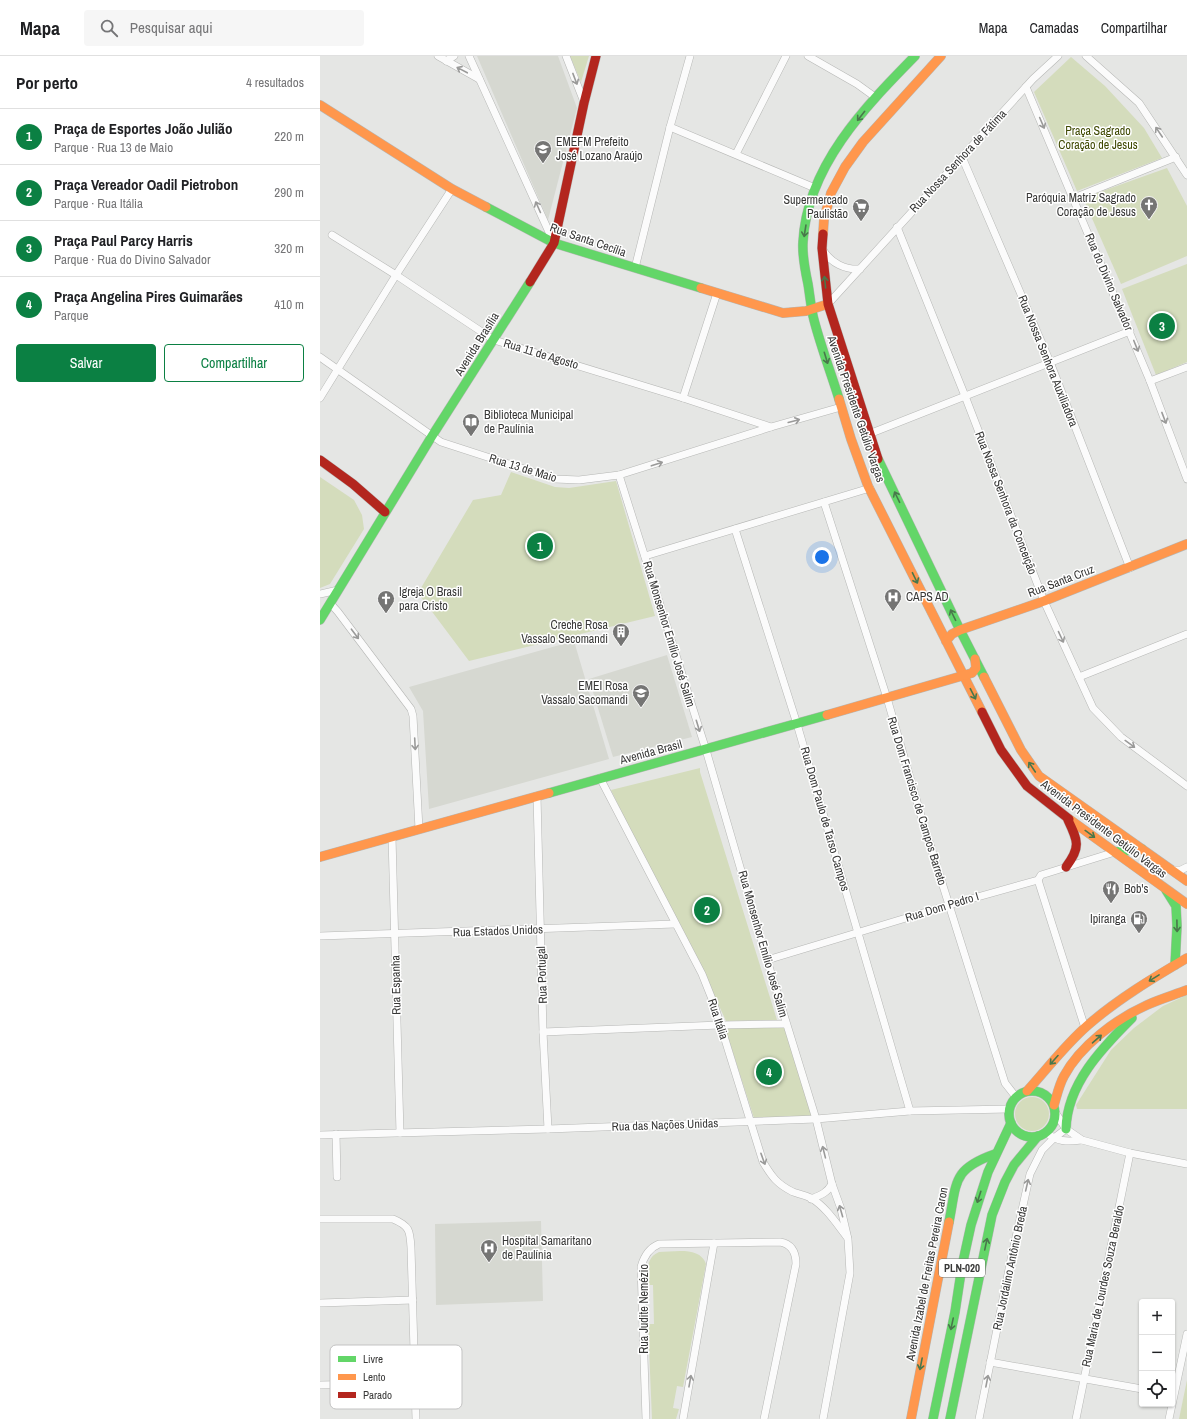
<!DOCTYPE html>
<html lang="pt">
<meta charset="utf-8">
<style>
:root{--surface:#fff;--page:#f6f6f6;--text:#202124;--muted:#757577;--line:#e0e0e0;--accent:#0b8043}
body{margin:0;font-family:"Archivo Narrow",sans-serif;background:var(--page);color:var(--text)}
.controls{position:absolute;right:12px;bottom:12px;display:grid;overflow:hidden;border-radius:4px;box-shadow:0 1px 3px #0004}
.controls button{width:36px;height:36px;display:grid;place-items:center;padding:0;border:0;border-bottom:1px solid var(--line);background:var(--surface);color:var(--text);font:20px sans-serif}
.you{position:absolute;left:502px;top:501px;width:14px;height:14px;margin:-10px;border:3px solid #fff;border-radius:50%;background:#1a73e8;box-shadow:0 0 0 6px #1a73e833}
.badge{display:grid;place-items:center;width:26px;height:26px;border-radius:50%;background:var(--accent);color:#fff;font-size:13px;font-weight:700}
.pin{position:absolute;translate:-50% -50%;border:2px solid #fff;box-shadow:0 1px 4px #0006}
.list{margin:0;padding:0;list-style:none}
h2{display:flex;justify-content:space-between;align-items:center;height:52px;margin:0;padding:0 16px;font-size:17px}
h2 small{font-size:13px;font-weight:400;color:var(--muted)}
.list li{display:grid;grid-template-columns:26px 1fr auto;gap:12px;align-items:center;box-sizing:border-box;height:56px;padding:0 16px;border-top:1px solid var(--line)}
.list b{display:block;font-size:15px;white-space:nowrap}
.list p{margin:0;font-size:13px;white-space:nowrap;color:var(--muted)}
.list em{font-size:13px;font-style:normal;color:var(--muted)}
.actions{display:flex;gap:8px;padding:12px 16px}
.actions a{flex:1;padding:9px 0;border:1px solid var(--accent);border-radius:4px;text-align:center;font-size:14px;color:var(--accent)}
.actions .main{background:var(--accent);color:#fff}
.icon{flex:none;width:22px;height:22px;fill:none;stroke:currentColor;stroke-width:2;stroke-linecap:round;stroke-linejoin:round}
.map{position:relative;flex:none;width:867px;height:1363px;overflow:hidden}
header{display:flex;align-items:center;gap:24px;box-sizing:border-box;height:56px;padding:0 20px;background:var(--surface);border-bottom:1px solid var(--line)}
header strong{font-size:19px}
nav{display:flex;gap:22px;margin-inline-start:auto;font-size:14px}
.search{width:280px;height:36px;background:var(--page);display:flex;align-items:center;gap:10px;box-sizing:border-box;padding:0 14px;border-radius:4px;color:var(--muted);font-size:15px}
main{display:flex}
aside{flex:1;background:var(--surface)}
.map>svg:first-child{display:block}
</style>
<header>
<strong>Mapa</strong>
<div class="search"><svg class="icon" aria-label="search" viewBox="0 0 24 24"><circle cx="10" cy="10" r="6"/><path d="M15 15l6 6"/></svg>Pesquisar aqui</div>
<nav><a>Mapa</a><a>Camadas</a><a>Compartilhar</a></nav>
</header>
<main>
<aside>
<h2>Por perto<small>4 resultados</small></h2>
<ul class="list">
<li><span class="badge">1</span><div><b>Praça de Esportes João Julião</b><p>Parque · Rua 13 de Maio</p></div><em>220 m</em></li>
<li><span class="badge">2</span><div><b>Praça Vereador Oadil Pietrobon</b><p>Parque · Rua Itália</p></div><em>290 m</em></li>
<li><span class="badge">3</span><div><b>Praça Paul Parcy Harris</b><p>Parque · Rua do Divino Salvador</p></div><em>320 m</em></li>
<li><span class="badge">4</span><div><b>Praça Angelina Pires Guimarães</b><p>Parque</p></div><em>410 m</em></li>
</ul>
<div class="actions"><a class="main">Salvar</a><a>Compartilhar</a></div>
</aside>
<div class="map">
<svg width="867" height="1363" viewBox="0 0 867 1363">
<rect width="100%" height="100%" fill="#e5e6e4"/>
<g fill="#d6d8d1">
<path d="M157,0H238L257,52L228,164Z"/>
<path d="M254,585L289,703L109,753L103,655L89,631Z"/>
<path d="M347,599L372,681L293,701L269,623Z"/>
<path d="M221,1165L223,1245L116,1249L115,1168Z"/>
</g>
<g fill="#d4dcbc">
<path d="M250,0H269L261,26Z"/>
<path d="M751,1L785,30L824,72L842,102L757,135L714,36Z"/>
<path d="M847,112L867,150V200L801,228L763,142Z"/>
<path d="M867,208V306L836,319L802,233Z"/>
<path d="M191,416L235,431L249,432L296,425L335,560L149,605L98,537L153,444L181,439Z"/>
<path d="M0,421L34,444L42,459L44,473L10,528L0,532Z"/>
<path d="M380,712V716L457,964L406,965L373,893L330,814L291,734Z"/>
<path d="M867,939V1053H757L756,1049L791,994L814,972L843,950Z"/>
<path d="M464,971L492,1060L434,1062L405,972Z"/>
<circle cx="712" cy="1058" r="17"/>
<path d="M339,1196C354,1196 380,1190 386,1208L363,1331L357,1330L353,1352L359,1353L356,1363H332L328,1268H334L333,1229H328C328,1216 325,1202 339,1196Z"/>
<path d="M867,1324V1363H859Z"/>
</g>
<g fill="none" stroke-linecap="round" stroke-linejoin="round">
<defs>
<g id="street">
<path d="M118,0L159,23"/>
<path d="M149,0L234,187"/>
<path d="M246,0L264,46"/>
<path d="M488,0L537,28L555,41"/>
<path d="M766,0L819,47L867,119"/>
<path d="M126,5L134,0"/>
<path d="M706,31L830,325L867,423"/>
<path d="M350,71L495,132"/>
<path d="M416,98L466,0"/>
<path d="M642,101L730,306L810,512"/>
<path d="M754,142L856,101"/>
<path d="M577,171L645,340L724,545L773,652L801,681L867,730"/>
<path d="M12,179L76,219L174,284L363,342L451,371"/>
<path d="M503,194C511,207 525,214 540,213"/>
<path d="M315,212L350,71L370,0"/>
<path d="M508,248L713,23L738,0"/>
<path d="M0,301L121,386L235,423L259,424L299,419L451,371L521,351"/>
<path d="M830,325L867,311"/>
<path d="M0,342L76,219L132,133"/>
<path d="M363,342L397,237"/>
<path d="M549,378L810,275"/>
<path d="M299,419L386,694L447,904L496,1063L512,1128L521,1153L528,1183L530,1217L503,1363"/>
<path d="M504,446L567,642L602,763L685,1027L696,1041"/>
<path d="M415,473L477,668L590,1055"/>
<path d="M325,500L550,432"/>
<path d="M0,538L18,534"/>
<path d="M10,547L18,556L91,653L93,660L99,773"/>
<path d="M759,621L867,578"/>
<path d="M280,722L382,918L394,948L443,1106C452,1121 457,1128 473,1136C479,1138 485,1139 491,1142C506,1151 516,1167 527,1181"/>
<path d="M217,740L223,976L228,1073"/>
<path d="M72,781L80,1077"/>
<path d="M852,814H861L867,811"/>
<path d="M718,824L765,972"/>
<path d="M0,880L355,868"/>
<path d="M447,904L629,849L718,824L721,819L795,796"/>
<path d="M223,976L400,969L466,968"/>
<path d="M735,1056L746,1073L762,1084L810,1097L867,1108"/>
<path d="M726,1076C736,1086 748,1086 761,1084"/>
<path d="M16,1078L17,1121"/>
<path d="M0,1079L228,1073L496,1063L590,1055L689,1053"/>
<path d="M491,1143C501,1139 507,1137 512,1128"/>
<path d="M0,1163H73C90,1170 90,1175 91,1192L96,1363"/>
<path d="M0,1247L93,1244"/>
<path d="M670,1306L822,1333"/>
<path d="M0,1329L95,1327"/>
<path d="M326,1363L321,1211C324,1200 329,1192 339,1188L460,1186C472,1188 476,1197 476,1208L444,1363"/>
<path d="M363,1363L394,1187"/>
<path d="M659,1363L690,1208L710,1118L722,1094L734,1082L746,1073"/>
<path d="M756,1363L810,1097"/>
<path d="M849,1363L867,1278"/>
</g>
<g id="fast">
<path d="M166,151L234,187L381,232"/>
<path d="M519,343C511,317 501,291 494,264C491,253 490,240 488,228C485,214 482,200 483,186C487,110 545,51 595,0"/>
<path d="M558,403L640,574L664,621"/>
<path d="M0,564L112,380L210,226"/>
<path d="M229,737L507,659"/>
<path d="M795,796L822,793"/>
<path d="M846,834L856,850L857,870L855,909"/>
<circle cx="712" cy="1058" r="23"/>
<path d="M746,1073C747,1028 782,992 812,962"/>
<path d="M629,1166C637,1126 632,1113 675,1098"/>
<path d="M613,1363L635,1256L642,1210L651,1169L668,1116L691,1067"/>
<path d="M630,1363L672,1159L685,1126L694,1109L718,1080"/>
</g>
<g id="slow">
<path d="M0,49L132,133L166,151"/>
<path d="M503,178L504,163L511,137L525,111L543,86L621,0"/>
<path d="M381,232L463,257L486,255L508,248"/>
<path d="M519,343L531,383L548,430L662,656"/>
<path d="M626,585L632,578L640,574L724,545L867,488"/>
<path d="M664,621L701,694L719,720L867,825"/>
<path d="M507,659L652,617L656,612L655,603"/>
<path d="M749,763L867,848"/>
<path d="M0,801L229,737"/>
<path d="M707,1035C727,1013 745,989 768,969C798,943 833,922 867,902"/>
<path d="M734,1049C737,1039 739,1029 744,1020C760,990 796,963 827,949C840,943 854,939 867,934"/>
<path d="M591,1363L629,1166"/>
</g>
<g id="jam">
<path d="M503,178L502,192L508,248L558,403"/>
<path d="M210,226L234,187L264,47L276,0"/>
<path d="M0,404L33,428L65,456"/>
<path d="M662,656L681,694L707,730L749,763"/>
<path d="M746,811C761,791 758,785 748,764"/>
</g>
</defs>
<use href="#street" stroke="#b6b7b5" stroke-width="8"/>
<use href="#fast" stroke="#b6b7b5" stroke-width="10"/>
<use href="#slow" stroke="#b6b7b5" stroke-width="10"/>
<use href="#jam" stroke="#b6b7b5" stroke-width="10"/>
<use href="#street" stroke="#fbfbfb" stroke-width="7"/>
<use href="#fast" stroke="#63d668" stroke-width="9"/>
<use href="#slow" stroke="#ff974d" stroke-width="9"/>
<use href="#jam" stroke="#b3261e" stroke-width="9"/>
</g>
<defs><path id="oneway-shaft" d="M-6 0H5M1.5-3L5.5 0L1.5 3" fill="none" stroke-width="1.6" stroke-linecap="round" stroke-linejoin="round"/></defs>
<g stroke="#9a9a99">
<use href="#oneway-shaft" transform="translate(142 14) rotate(-152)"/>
<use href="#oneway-shaft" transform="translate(255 23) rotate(69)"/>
<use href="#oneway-shaft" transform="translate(722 67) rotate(67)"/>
<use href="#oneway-shaft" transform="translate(839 76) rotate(-124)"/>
<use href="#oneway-shaft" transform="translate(218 151) rotate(-114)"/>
<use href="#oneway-shaft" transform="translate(816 290) rotate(68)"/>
<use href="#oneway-shaft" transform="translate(844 362) rotate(69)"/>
<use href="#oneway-shaft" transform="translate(474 365) rotate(-15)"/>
<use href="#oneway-shaft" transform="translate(337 408) rotate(-18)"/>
<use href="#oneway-shaft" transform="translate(35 578) rotate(53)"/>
<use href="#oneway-shaft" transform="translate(741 581) rotate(65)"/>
<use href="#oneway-shaft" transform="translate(378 670) rotate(73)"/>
<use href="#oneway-shaft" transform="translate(95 688) rotate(87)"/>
<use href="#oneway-shaft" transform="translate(810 688) rotate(36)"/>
<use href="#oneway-shaft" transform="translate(504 1096) rotate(-104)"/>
<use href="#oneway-shaft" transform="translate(443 1103) rotate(70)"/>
<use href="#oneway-shaft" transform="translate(707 1129) rotate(-77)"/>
<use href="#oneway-shaft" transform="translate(521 1155) rotate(-106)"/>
<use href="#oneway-shaft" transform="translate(370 1325) rotate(-80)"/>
<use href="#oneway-shaft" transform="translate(667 1325) rotate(-79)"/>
</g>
<g stroke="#49774b">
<use href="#oneway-shaft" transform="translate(541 60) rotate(128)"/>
<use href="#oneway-shaft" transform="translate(485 175) rotate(99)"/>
<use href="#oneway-shaft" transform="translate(505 226) rotate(-96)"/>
<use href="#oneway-shaft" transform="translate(506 302) rotate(73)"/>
<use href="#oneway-shaft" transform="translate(577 441) rotate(-116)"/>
<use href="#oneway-shaft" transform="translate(595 522) rotate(64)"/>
<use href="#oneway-shaft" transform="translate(633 559) rotate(-116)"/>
<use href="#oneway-shaft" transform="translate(653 638) rotate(63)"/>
<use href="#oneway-shaft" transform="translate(712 711) rotate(-124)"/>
<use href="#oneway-shaft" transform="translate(770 778) rotate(36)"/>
<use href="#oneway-shaft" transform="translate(857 870) rotate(89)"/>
<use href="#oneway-shaft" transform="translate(834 922) rotate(148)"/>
<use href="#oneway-shaft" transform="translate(777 983) rotate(-41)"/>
<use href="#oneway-shaft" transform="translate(734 1004) rotate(132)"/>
<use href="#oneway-shaft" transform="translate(659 1141) rotate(108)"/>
<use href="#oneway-shaft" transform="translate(666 1188) rotate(-78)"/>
<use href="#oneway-shaft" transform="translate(632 1268) rotate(102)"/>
<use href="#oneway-shaft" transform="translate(601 1308) rotate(101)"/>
</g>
<defs>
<symbol id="school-pin" viewBox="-11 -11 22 30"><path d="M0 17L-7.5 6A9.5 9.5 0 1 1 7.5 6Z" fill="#757574" stroke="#fff"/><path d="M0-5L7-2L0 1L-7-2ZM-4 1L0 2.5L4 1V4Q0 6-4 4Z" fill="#fff"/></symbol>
<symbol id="church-pin" viewBox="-11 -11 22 30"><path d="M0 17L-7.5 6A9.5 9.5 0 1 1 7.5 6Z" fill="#757574" stroke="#fff"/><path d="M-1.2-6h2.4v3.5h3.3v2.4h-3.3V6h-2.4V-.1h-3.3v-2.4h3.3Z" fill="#fff"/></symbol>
<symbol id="supermarket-pin" viewBox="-11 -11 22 30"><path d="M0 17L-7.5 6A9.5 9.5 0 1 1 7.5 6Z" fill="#757574" stroke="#fff"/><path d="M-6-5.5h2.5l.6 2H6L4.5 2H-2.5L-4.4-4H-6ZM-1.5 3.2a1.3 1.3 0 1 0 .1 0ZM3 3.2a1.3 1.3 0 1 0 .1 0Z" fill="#fff"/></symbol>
<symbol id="library-pin" viewBox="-11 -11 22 30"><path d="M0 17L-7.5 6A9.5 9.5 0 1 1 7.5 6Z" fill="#757574" stroke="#fff"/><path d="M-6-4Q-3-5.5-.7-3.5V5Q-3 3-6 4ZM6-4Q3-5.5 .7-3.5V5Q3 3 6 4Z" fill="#fff"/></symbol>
<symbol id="hospital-pin" viewBox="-11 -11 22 30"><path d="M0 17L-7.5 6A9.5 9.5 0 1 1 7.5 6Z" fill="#757574" stroke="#fff"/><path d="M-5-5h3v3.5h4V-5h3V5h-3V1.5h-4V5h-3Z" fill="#fff"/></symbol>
<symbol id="building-pin" viewBox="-11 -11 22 30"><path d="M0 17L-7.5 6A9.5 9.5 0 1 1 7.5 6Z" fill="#757574" stroke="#fff"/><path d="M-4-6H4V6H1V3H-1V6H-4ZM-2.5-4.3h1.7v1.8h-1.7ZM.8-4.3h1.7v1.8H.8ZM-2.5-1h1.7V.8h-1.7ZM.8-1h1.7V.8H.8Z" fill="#fff"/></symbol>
<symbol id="restaurant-pin" viewBox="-11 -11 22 30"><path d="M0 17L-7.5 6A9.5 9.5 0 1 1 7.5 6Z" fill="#757574" stroke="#fff"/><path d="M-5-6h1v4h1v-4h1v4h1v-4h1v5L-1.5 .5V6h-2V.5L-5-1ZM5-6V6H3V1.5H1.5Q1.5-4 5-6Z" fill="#fff"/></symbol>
<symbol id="fuel-pin" viewBox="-11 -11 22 30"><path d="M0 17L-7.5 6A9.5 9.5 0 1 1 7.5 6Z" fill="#757574" stroke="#fff"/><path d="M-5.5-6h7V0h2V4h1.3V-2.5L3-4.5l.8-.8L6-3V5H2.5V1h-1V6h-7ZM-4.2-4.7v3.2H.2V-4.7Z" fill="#fff"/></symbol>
</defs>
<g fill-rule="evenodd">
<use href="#school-pin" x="213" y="83" width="20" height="27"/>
<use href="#church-pin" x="819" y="139" width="20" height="27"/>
<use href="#supermarket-pin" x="531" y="141" width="20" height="27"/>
<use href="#library-pin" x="141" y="356" width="20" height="27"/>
<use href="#hospital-pin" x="563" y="531" width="20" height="27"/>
<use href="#church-pin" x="56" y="533" width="20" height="27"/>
<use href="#building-pin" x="291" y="566" width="20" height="27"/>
<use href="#school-pin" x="311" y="627" width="20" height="27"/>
<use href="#restaurant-pin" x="781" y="823" width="20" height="27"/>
<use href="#fuel-pin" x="809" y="853" width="20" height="27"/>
<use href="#hospital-pin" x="159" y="1182" width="20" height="27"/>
</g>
<g text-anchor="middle" stroke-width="3" stroke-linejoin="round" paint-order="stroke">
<rect fill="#fff" stroke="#747473" stroke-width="1" x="619" y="1203" width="46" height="18" rx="3"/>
<g font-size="11" font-weight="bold" fill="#383837">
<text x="642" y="1216">PLN-020</text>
</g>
<g font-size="12" fill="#3e4801" stroke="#fff">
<text x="778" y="79">Praça Sagrado<tspan x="778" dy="14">Coração de Jesus</tspan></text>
</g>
<g font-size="12" fill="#383837" stroke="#fff" text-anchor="start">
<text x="236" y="90">EMEFM Prefeito<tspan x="236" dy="14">José Lozano Araújo</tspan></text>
<text x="816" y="146" text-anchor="end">Paróquia Matriz Sagrado<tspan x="816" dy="14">Coração de Jesus</tspan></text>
<text x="528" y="148" text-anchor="end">Supermercado<tspan x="528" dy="14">Paulistão</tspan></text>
<text x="164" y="363">Biblioteca Municipal<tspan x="164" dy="14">de Paulínia</tspan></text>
<text x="79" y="540">Igreja O Brasil<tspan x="79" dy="14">para Cristo</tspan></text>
<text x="586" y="545">CAPS AD</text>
<text x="288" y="573" text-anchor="end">Creche Rosa<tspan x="288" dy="14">Vassalo Secomandi</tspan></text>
<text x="308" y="634" text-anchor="end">EMEI Rosa<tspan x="308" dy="14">Vassalo Sacomandi</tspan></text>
<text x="804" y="837">Bob's</text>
<text x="806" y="867" text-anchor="end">Ipiranga</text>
<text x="182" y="1189">Hospital Samaritano<tspan x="182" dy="14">de Paulínia</tspan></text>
</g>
<g font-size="12" fill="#383837" stroke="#fff">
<text transform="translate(638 105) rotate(-47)" y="4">Rua Nossa Senhora de Fátima</text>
<text transform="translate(268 184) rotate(19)" y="4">Rua Santa Cecília</text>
<text transform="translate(789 226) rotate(67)" y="4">Rua do Divino Salvador</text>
<text transform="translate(157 288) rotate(-58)" y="4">Avenida Brasília</text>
<text transform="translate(221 298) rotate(17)" y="4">Rua 11 de Agosto</text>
<text transform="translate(728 305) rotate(68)" y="4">Rua Nossa Senhora Auxiliadora</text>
<text transform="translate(536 353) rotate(71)" y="4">Avenida Presidente Getúlio Vargas</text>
<text transform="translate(203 412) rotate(17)" y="4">Rua 13 de Maio</text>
<text transform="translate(686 447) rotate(69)" y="4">Rua Nossa Senhora da Conceição</text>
<text transform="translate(741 525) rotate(-21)" y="4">Rua Santa Cruz</text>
<text transform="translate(349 578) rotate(73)" y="4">Rua Monsenhor Emílio José Salim</text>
<text transform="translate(331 696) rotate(-15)" y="4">Avenida Brasil</text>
<text transform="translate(597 745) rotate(73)" y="4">Rua Dom Francisco de Campos Barreto</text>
<text transform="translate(505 763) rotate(74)" y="4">Rua Dom Paulo de Tarso Campos</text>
<text transform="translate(784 773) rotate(37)" y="4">Avenida Presidente Getúlio Vargas</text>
<text transform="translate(622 851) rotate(-17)" y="4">Rua Dom Pedro I</text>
<text transform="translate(178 875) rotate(-2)" y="4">Rua Estados Unidos</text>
<text transform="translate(443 888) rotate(74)" y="4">Rua Monsenhor Emílio José Salim</text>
<text transform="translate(222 919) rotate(-92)" y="4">Rua Portugal</text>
<text transform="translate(76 929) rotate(-91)" y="4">Rua Espanha</text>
<text transform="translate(398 963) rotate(72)" y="4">Rua Itália</text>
<text transform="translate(345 1069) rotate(-2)" y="4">Rua das Nações Unidas</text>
<text transform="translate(690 1212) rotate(-78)" y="4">Rua Jordalino Antônio Breda</text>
<text transform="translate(607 1218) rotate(-79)" y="4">Avenida Izabel de Freitas Pereira Caron</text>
<text transform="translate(783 1230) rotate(-78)" y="4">Rua Maria de Lourdes Souza Beraldo</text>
<text transform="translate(324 1253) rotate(-90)" y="4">Rua Judite Nemézio</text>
</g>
</g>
<rect x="10" y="1289" width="132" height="64" rx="6" fill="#fff" stroke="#c3c3c3" stroke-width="1"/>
<rect x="18" y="1300" width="18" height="6" fill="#63d668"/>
<rect x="18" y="1318" width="18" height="6" fill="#ff974d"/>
<rect x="18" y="1336" width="18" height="6" fill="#b3261e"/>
<g font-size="11" fill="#383837">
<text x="43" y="1307">Livre</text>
<text x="43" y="1325">Lento</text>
<text x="43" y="1343">Parado</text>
</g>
</svg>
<div class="controls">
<button>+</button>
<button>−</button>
<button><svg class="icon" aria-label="locate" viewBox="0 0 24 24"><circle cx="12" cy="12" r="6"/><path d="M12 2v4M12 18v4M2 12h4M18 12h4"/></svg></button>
</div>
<div class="you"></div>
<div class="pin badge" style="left:220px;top:490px">1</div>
<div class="pin badge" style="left:387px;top:854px">2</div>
<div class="pin badge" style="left:842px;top:270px">3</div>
<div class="pin badge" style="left:449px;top:1016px">4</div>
</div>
</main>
